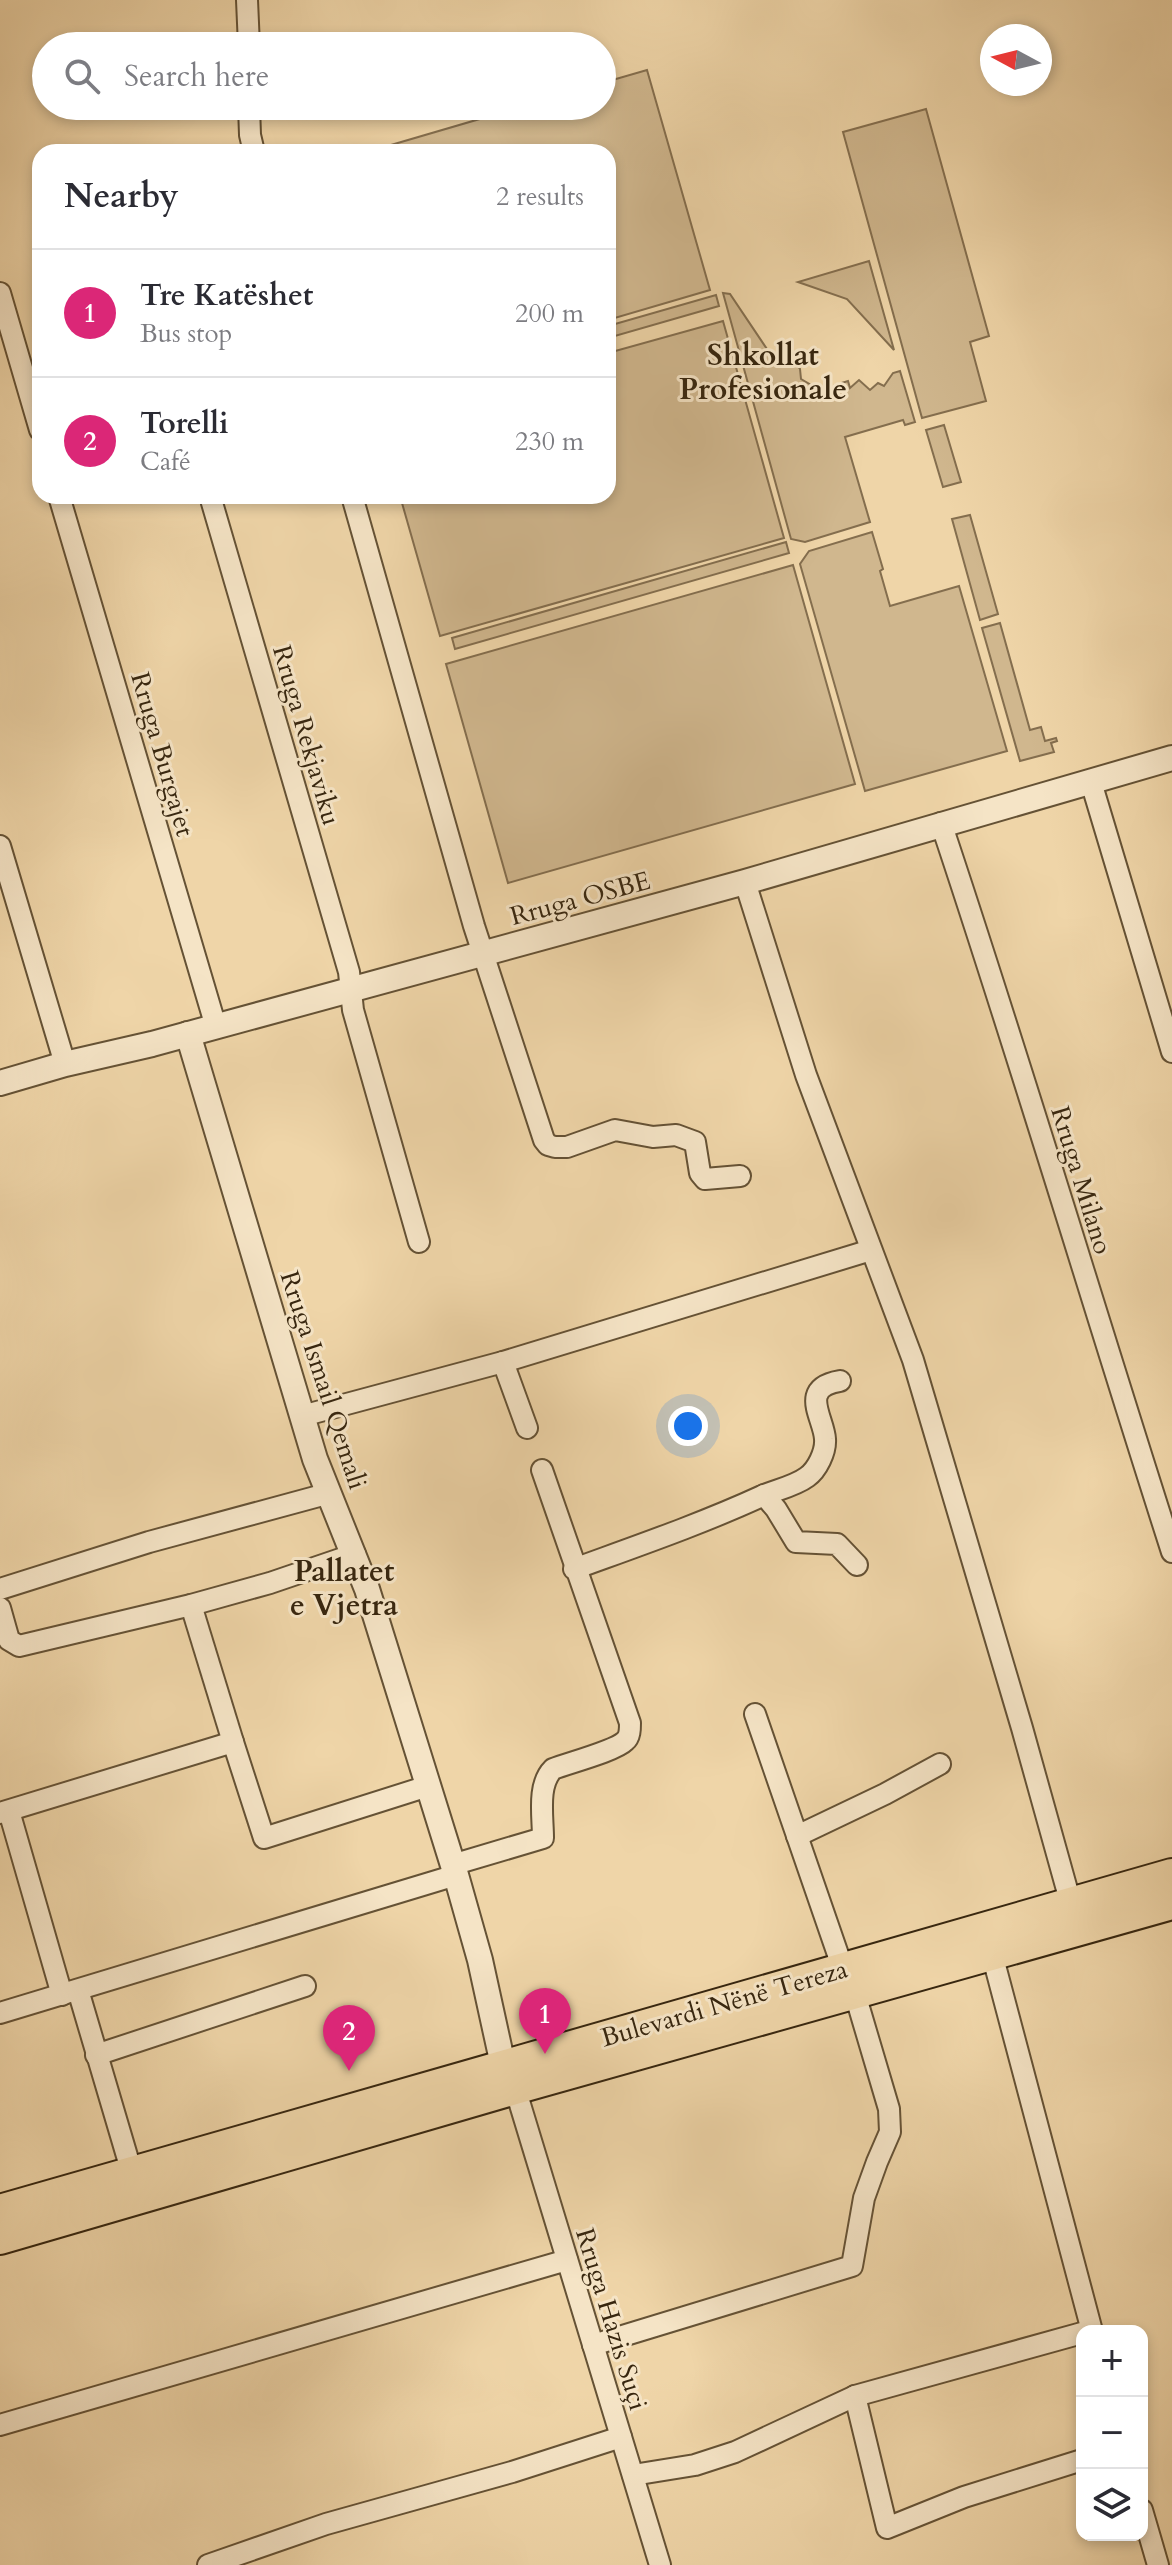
<!DOCTYPE html>
<meta charset="utf-8">
<style>
:root{--surface:#fff;--page:#f2f2f3;--text:#2b2b33;--muted:#7c7c81;--line:#e1e1e2;--accent:#db2777}
body{margin:0;font-family:Cardo,serif;background:var(--page);color:var(--text)}
.controls{position:absolute;right:24px;bottom:24px;display:grid;overflow:hidden;border-radius:16px;box-shadow:0 4px 12px #0003}
.controls button{width:72px;height:72px;display:grid;place-items:center;padding:0;border:0;border-bottom:2px solid var(--line);background:var(--surface);color:var(--text);font:40px sans-serif}
.compass{position:absolute;left:980px;top:24px;width:72px;height:72px;border-radius:50%;background:var(--surface);box-shadow:0 4px 12px #0003;rotate:277deg}
.you{position:absolute;left:688px;top:1426px;width:28px;height:28px;margin:-20px;border:6px solid #fff;border-radius:50%;background:#1a73e8;box-shadow:0 0 0 12px #1a73e833}
.badge{display:grid;place-items:center;width:52px;height:52px;border-radius:50%;background:var(--accent);color:#fff;font-size:26px;font-weight:700}
.pin{position:absolute;translate:-50% -66px;filter:drop-shadow(0 2px 4px #0008)}
.pin::after{content:'';position:absolute;top:42px;width:28px;height:24px;background:inherit;clip-path:polygon(0 0,100% 0,50% 100%)}
.list{margin:0;padding:0;list-style:none}
h2{display:flex;justify-content:space-between;align-items:center;height:104px;margin:0;padding:0 32px;font-size:34px}
h2 small{font-size:26px;font-weight:400;color:var(--muted)}
.list li{display:grid;grid-template-columns:52px 1fr auto;gap:24px;align-items:center;box-sizing:border-box;height:128px;padding:0 32px;border-top:2px solid var(--line)}
.list b{display:block;font-size:30px;white-space:nowrap}
.list p{margin:0;font-size:26px;white-space:nowrap;color:var(--muted)}
.list em{font-size:26px;font-style:normal;color:var(--muted)}
.icon{flex:none;width:44px;height:44px;fill:none;stroke:currentColor;stroke-width:2;stroke-linecap:round;stroke-linejoin:round}
.map{position:relative;flex:none;width:1172px;height:2565px;overflow:hidden}
.search{position:absolute;background:var(--surface);box-shadow:0 4px 12px #0003;left:32px;top:32px;width:584px;height:88px;display:flex;align-items:center;gap:20px;box-sizing:border-box;padding:0 28px;border-radius:44px;color:var(--muted);font-size:30px}
.panel{position:absolute;background:var(--surface);box-shadow:0 4px 12px #0003;left:32px;top:144px;width:584px;height:360px;border-radius:24px}
.map>svg:first-child{display:block}
</style>
<div class="map">
<svg width="1172" height="2565" viewBox="0 0 1172 2565">
<rect width="100%" height="100%" fill="#efd5a8"/>
<filter id="stains"><feTurbulence type="fractalNoise" baseFrequency=".0025" numOctaves="4"/><feColorMatrix values="0 0 0 0 .2 0 0 0 0 .09 0 0 0 0 .02 0 0 0 .5 -.17"/></filter>
<radialGradient id="worn" r=".72"><stop offset=".6" stop-color="#630" stop-opacity="0"/><stop offset="1" stop-color="#630" stop-opacity=".3"/></radialGradient>
<g fill="#d0b78e" stroke="#846e4e" stroke-width="2">
<path d="M647,70L710,290L608,320V152H367L524,106H602V83Z"/>
<path d="M926,109L989,336L970,342L986,401L922,418L843,132Z"/>
<path d="M869,261L894,350L847,299L798,282Z"/>
<path d="M723,293L730,294L771,355L786,351L800,369L801,379L811,385L816,398L837,391L835,385L848,381L850,388L859,380L870,390L878,383L884,386L893,373L900,371L915,422L905,425L903,420L845,437L870,522L805,542L791,539Z"/>
<path d="M716,295L719,306L608,338V326Z"/>
<path d="M723,321L784,538L440,636L400,496H608V353Z"/>
<path d="M944,425L961,482L943,487L926,430Z"/>
<path d="M970,515L998,614L980,620L952,519Z"/>
<path d="M872,532L883,569L880,571L890,606L959,586L1007,751L865,791L800,564L809,551Z"/>
<path d="M786,542L789,553L455,649L452,638Z"/>
<path d="M793,565L855,784L508,883L446,664Z"/>
<path d="M1000,623L1030,730L1041,727L1045,741L1056,738L1057,741L1051,743L1054,752L1020,761L982,628Z"/>
</g>
<g fill="none" stroke-linecap="round" stroke-linejoin="round">
<defs>
<g id="minor">
<path d="M247,0L249,46"/>
<path d="M249,106L250,135L254,152"/>
<path d="M0,293L40,430"/>
<path d="M59,496L216,1027"/>
<path d="M210,496L349,972L353,1010L419,1242"/>
<path d="M352,496L474,926L544,1140L548,1145L555,1147H567L615,1130L653,1137L676,1135L695,1142L700,1173L705,1179L740,1176"/>
<path d="M1091,782L1172,1052"/>
<path d="M941,823C1022,1065 1094,1309 1172,1552"/>
<path d="M0,846L65,1064"/>
<path d="M745,882L806,1075L913,1360L1022,1728L1071,1904"/>
<path d="M503,1362L527,1428"/>
<path d="M302,1416L503,1362L871,1250"/>
<path d="M764,1495L776,1509L796,1542L837,1544L857,1565"/>
<path d="M574,1569C637,1546 701,1524 762,1496C776,1490 795,1486 807,1477C817,1470 826,1452 825,1439C824,1418 798,1388 840,1381"/>
<path d="M0,1589L149,1542L330,1493"/>
<path d="M191,1605L233,1742"/>
<path d="M0,1608L9,1640L19,1646L191,1605L270,1583L355,1554"/>
<path d="M755,1714L843,1969"/>
<path d="M9,1811L62,1995"/>
<path d="M0,1813L233,1742L264,1838L428,1786"/>
<path d="M797,1836L885,1794L940,1764"/>
<path d="M452,1865L543,1838C543,1816 537,1785 553,1769C568,1763 615,1751 625,1741C630,1737 630,1729 630,1723L542,1470"/>
<path d="M992,1954L1092,2331"/>
<path d="M78,1990L132,2173"/>
<path d="M0,2013L456,1875"/>
<path d="M96,2055L305,1986"/>
<path d="M515,2088L660,2565"/>
<path d="M593,2345L852,2266L864,2198L877,2162L890,2132L889,2109L855,1994"/>
<path d="M855,2396L887,2528L964,2497L1082,2460"/>
<path d="M0,2425L567,2260"/>
<path d="M633,2475L695,2465L735,2452L855,2396L1082,2333"/>
<path d="M1142,2510L1158,2565"/>
<path d="M208,2565L326,2524L512,2472L621,2437"/>
</g>
<g id="tertiary">
<path d="M188,1034L315,1459L367,1589L456,1875L480,1960L503,2065"/>
<path d="M0,1083L65,1064L152,1044L745,882L1172,758"/>
</g>
<g id="primary">
<path d="M0,2211L1172,1875"/>
<path d="M0,2238L515,2088L1172,1903"/>
</g>
</defs>
<use href="#minor" stroke="#655235" stroke-width="24"/>
<use href="#tertiary" stroke="#655235" stroke-width="28"/>
<use href="#primary" stroke="#37260f" stroke-width="36"/>
<use href="#minor" stroke="#f5e4c6" stroke-width="20"/>
<use href="#tertiary" stroke="#f5e4c6" stroke-width="24"/>
<use href="#primary" stroke="#efd5a8" stroke-width="32"/>
</g>
<g text-anchor="middle" stroke-width="6" stroke-linejoin="round" paint-order="stroke">
<g font-size="26" fill="#37260f" stroke="#f5e4c6">
<text transform="translate(307 735) rotate(74)" y="9">Rruga Rekjaviku</text>
<text transform="translate(163 754) rotate(74)" y="9">Rruga Burgajet</text>
<text transform="translate(580 898) rotate(-15)" y="9">Rruga OSBE</text>
<text transform="translate(1082 1180) rotate(73)" y="9">Rruga Milano</text>
<text transform="translate(324 1380) rotate(72)" y="9">Rruga Ismail Qemali</text>
<text transform="translate(724 2003) rotate(-16)" y="9">Bulevardi Nënë Tereza</text>
<text transform="translate(612 2319) rotate(73)" y="9">Rruga Hazis Suçi</text>
</g>
<g font-size="30" font-weight="bold" fill="#37260f" stroke="#f5e4c6">
<text x="763" y="365">Shkollat<tspan x="763" dy="34">Profesionale</tspan></text>
<text x="344" y="1581">Pallatet<tspan x="344" dy="34">e Vjetra</tspan></text>
</g>
</g>
<rect width="100%" height="100%" filter="url(#stains)"/>
<rect width="100%" height="100%" fill="url(#worn)"/>
</svg>
<div class="controls">
<button>+</button>
<button>−</button>
<button><svg class="icon" aria-label="layers" viewBox="0 0 24 24"><path d="M12 4l9 5-9 5-9-5zM3 14l9 5 9-5"/></svg></button>
</div>
<svg class="compass" viewBox="-18 -18 36 36"><path d="M0-13l5 13h-10z" fill="#e53935"/><path d="M0 13l5-13h-10z" fill="#7c7c81"/></svg>
<div class="you"></div>
<div class="pin badge" style="left:545px;top:2054px">1</div>
<div class="pin badge" style="left:349px;top:2071px">2</div>
<div class="search"><svg class="icon" aria-label="search" viewBox="0 0 24 24"><circle cx="10" cy="10" r="6"/><path d="M15 15l6 6"/></svg>Search here</div>
<section class="panel">
<h2>Nearby<small>2 results</small></h2>
<ul class="list">
<li><span class="badge">1</span><div><b>Tre Katëshet</b><p>Bus stop</p></div><em>200 m</em></li>
<li><span class="badge">2</span><div><b>Torelli</b><p>Café</p></div><em>230 m</em></li>
</ul>
</section>
</div>
